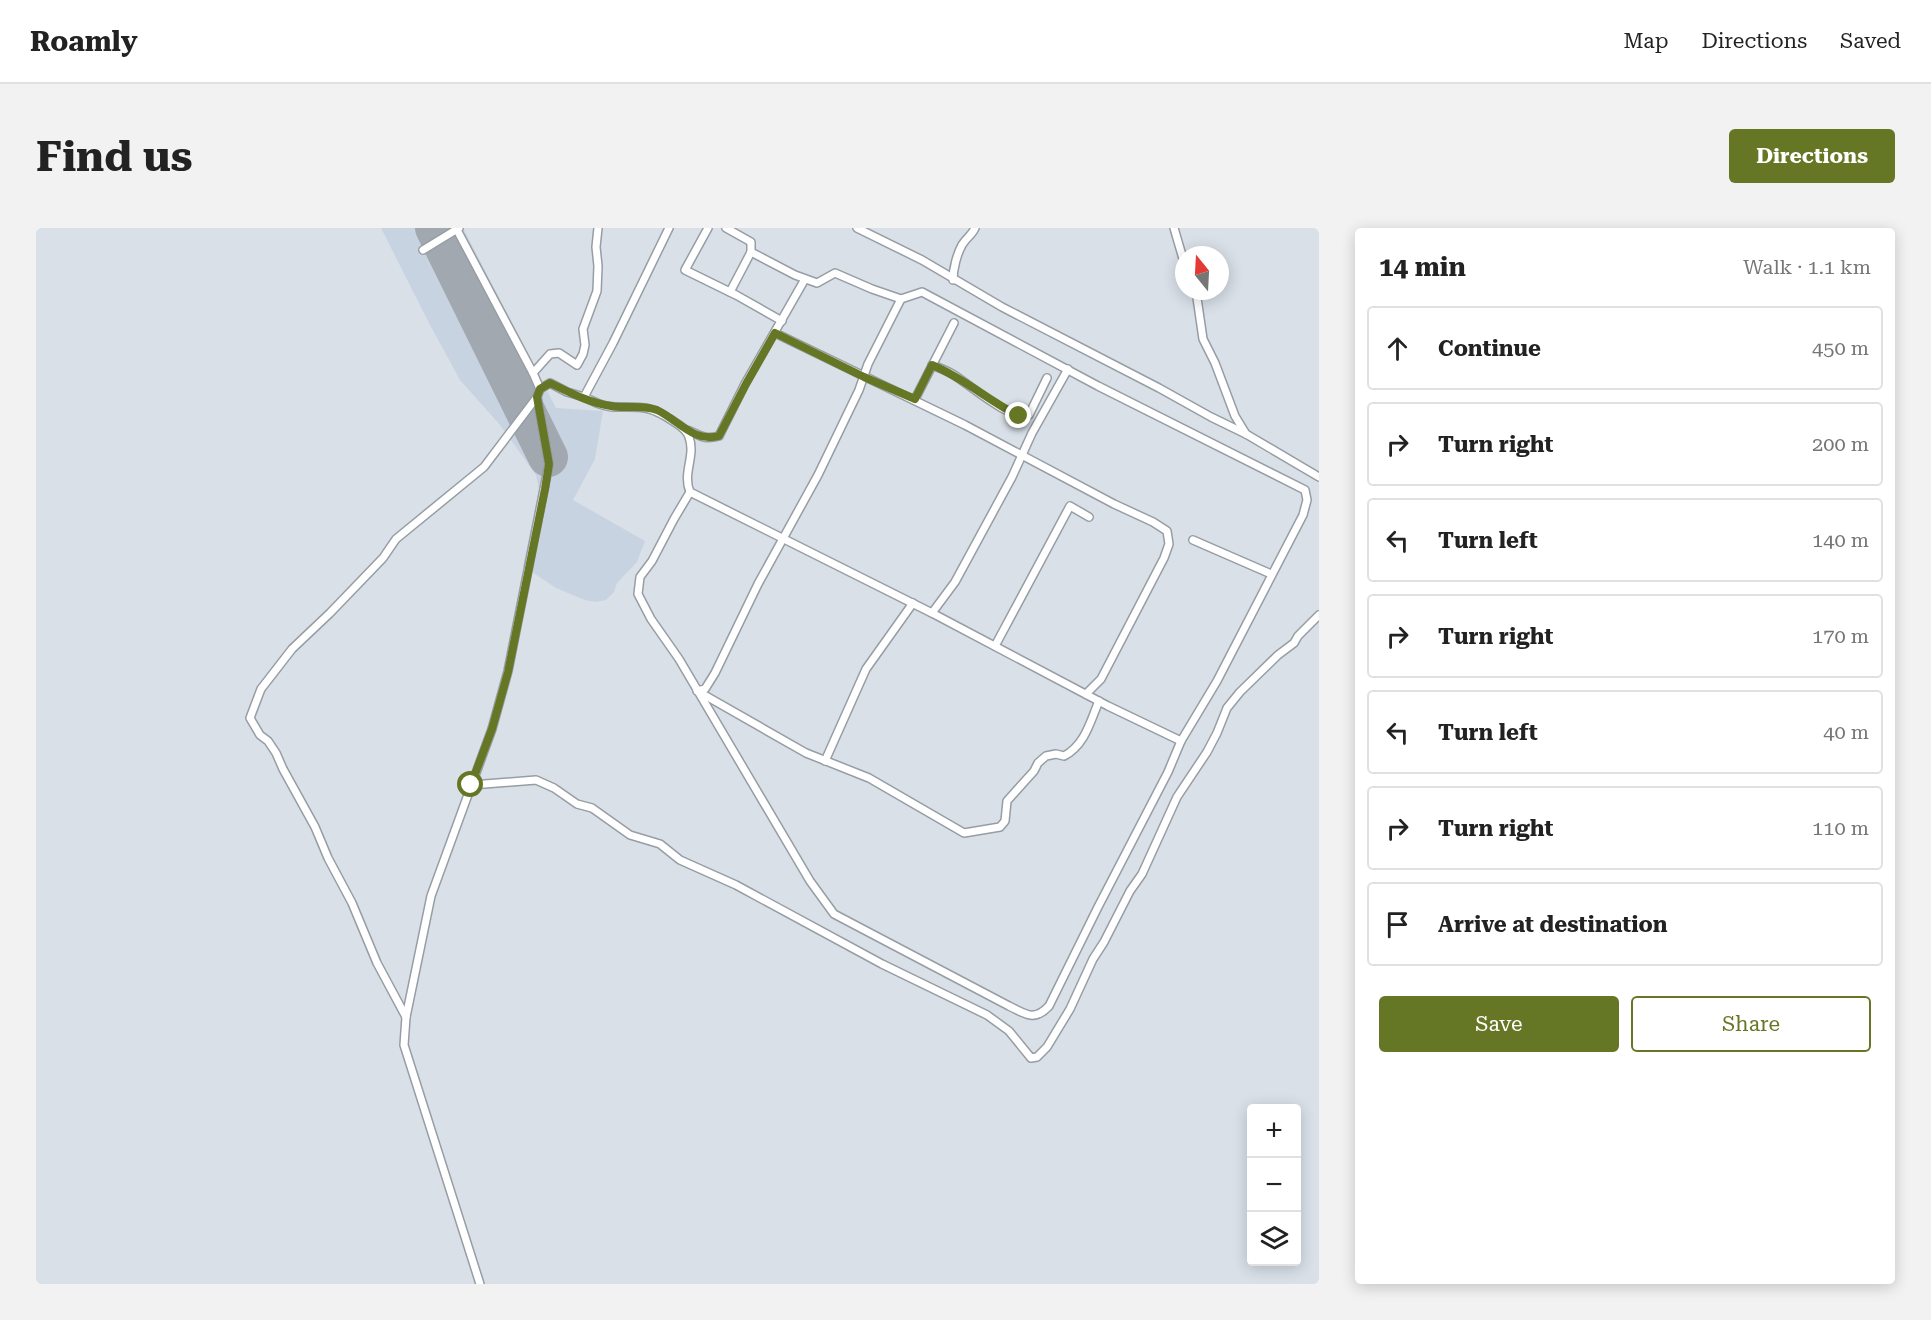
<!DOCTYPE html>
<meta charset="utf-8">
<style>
:root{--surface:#fff;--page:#f2f2f2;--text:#222;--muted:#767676;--line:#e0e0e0;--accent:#657625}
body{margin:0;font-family:"Roboto Serif",serif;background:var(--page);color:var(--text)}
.controls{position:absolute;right:18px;bottom:18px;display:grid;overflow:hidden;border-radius:6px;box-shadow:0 3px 15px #0003}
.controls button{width:54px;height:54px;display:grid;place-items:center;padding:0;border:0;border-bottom:2px solid var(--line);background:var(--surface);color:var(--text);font:30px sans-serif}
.compass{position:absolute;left:1139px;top:18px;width:54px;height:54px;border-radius:50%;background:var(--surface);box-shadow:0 3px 15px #0003;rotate:342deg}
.stop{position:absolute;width:18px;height:18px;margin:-14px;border:4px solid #657625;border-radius:50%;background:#fff}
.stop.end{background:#657625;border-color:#fff;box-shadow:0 2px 6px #0008}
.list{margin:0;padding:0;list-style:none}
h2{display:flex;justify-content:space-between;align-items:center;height:78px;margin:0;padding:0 24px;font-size:26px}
h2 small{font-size:20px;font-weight:400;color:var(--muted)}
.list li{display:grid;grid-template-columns:39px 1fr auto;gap:18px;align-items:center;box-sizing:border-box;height:84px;margin:0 12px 12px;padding:0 12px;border:2px solid var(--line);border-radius:6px}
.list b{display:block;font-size:22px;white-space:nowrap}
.list em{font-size:20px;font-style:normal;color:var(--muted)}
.actions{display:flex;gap:12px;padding:18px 24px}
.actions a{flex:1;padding:14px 0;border:2px solid var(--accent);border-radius:6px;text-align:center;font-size:21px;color:var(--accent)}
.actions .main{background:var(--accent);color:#fff}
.icon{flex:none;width:33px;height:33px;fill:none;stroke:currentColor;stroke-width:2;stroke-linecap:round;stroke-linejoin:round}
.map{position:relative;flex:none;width:1283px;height:1056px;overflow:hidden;border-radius:6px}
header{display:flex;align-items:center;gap:36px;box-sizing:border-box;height:84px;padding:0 30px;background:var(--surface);border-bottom:2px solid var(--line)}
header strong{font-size:28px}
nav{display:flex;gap:33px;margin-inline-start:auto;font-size:21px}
.intro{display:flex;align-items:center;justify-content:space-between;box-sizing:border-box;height:144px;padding:0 36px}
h1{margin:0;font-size:42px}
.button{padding:15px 27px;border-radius:6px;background:var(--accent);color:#fff;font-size:21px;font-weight:700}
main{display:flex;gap:36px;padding:0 36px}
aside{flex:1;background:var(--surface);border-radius:6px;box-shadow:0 3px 15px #0003}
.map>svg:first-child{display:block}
</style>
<header>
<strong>Roamly</strong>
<nav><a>Map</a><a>Directions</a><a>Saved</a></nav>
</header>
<div class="intro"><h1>Find us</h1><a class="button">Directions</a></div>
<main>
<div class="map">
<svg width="1283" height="1056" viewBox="0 0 1283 1056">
<rect width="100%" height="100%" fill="#d9e0e8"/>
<path fill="#c8d3e1" d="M345,0H427L520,180L567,183L559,231L537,272L609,313L601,334L581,355L578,364L570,372L560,374L549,372L520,360L487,338L503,262L500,247L464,197L424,152L394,97Z"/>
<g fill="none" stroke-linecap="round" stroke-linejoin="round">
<path stroke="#a2a8af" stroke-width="40" d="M399,0L512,229"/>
<defs>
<g id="minor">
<path d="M420,0L497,145L504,161"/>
<path d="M672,0L649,42L700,67L746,93"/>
<path d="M690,0L715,14V24L694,64"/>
<path d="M821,0L886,32L966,79L1123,160L1175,189L1210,206L1283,249"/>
<path d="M1138,0L1148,34"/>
<path d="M387,22L423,0"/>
<path d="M917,52C917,41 921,26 926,17C930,10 936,7 939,0"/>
<path d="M1160,63L1167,111L1179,135L1199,188L1210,206"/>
<path d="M739,105L929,197L1078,276L1117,294L1131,303L1133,316L1128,330L1065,451L1050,466"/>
<path d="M896,137C904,140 912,143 918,147C934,157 976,194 993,187L1011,150"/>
<path d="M497,145L514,126L523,125L541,137L547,126L549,117L547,101L561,63L562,38L560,19L562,0"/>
<path d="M548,169C558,174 568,179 579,179C606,179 613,177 637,193C643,197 651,201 653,209C660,228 646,245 654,264L896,385L1072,478L1145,513"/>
<path d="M879,171L918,95"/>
<path d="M648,201C663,205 665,213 683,208L709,156L769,51"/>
<path d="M654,264L638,291L616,333L604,349L602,366L615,391L643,431L774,653L798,686L973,778C990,786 998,794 1013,778L1062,679L1132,544L1145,513L1181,453L1267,287L1271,272L1269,262L1062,158L886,64L865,71L836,61L799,45L781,55L759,47L715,24"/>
<path d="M1157,312L1235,346"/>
<path d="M896,385L919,354L976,249L996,205L1032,141"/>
<path d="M959,418L1034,278L1053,289"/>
<path d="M661,463L669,461L679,445L722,356L782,247L823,162L832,136L865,71"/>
<path d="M663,464L770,525L833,550L928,605L964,599L969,593L971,573L998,543L1002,535L1010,528L1020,526L1028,528C1049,517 1054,494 1063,473"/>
<path d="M789,533L830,441L877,375"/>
<path d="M436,557L500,552L518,560L541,576L556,580L594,607L624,616L644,632L700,657L846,736L951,787L973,803L995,830L1001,829L1011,819L1034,781L1057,731L1068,714L1094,663L1106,646L1141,569L1171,524L1181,505L1191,480L1204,464L1242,427L1258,415L1262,408L1283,387"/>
<path d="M370,789L341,735L316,675L292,630L279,599L247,541L240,525L232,513L224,507L214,490L225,461L256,421L294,385L347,330L360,311L448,239L501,169"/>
<path d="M444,1056L368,817L370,789L395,668L456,501L472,443L513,236L501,169L504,161L514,155L531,164L548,169L577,115L633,0"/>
</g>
</defs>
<use href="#minor" stroke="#979da4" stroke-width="10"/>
<use href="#minor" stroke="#fff" stroke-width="7"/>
</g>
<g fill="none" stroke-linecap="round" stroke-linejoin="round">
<path stroke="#657625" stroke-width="8" d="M435,557L456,501L472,444L509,261L513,236L501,169L504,161L514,155C533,164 553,175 575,178C590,181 606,176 621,182C642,192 658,215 683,208L710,156L739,105L828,149L879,171L896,137C928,150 953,173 983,188"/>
</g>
</svg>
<div class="controls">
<button>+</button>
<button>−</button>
<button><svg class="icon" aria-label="layers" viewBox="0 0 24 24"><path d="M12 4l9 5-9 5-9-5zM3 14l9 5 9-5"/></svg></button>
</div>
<svg class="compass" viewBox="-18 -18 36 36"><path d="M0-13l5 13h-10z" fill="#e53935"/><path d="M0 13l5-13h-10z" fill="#767676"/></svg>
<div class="stop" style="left:435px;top:557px"></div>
<div class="stop end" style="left:983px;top:188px"></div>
</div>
<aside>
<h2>14 min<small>Walk · 1.1 km</small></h2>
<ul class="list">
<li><svg class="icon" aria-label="ahead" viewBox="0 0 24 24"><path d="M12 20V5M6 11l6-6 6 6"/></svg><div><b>Continue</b></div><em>450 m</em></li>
<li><svg class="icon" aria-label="right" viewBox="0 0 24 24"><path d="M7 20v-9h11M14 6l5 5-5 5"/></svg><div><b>Turn right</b></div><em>200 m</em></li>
<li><svg class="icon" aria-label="left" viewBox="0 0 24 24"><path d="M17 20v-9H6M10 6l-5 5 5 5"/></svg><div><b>Turn left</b></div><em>140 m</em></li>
<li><svg class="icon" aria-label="right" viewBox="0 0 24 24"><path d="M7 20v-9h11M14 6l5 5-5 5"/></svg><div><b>Turn right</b></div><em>170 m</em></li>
<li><svg class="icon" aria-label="left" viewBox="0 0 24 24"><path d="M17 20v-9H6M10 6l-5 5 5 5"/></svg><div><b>Turn left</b></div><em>40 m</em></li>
<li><svg class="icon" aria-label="right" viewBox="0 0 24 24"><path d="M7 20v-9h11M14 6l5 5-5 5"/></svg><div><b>Turn right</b></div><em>110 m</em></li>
<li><svg class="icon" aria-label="arrive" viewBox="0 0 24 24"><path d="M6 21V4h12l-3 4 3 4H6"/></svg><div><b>Arrive at destination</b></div></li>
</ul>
<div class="actions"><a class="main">Save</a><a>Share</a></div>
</aside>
</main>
